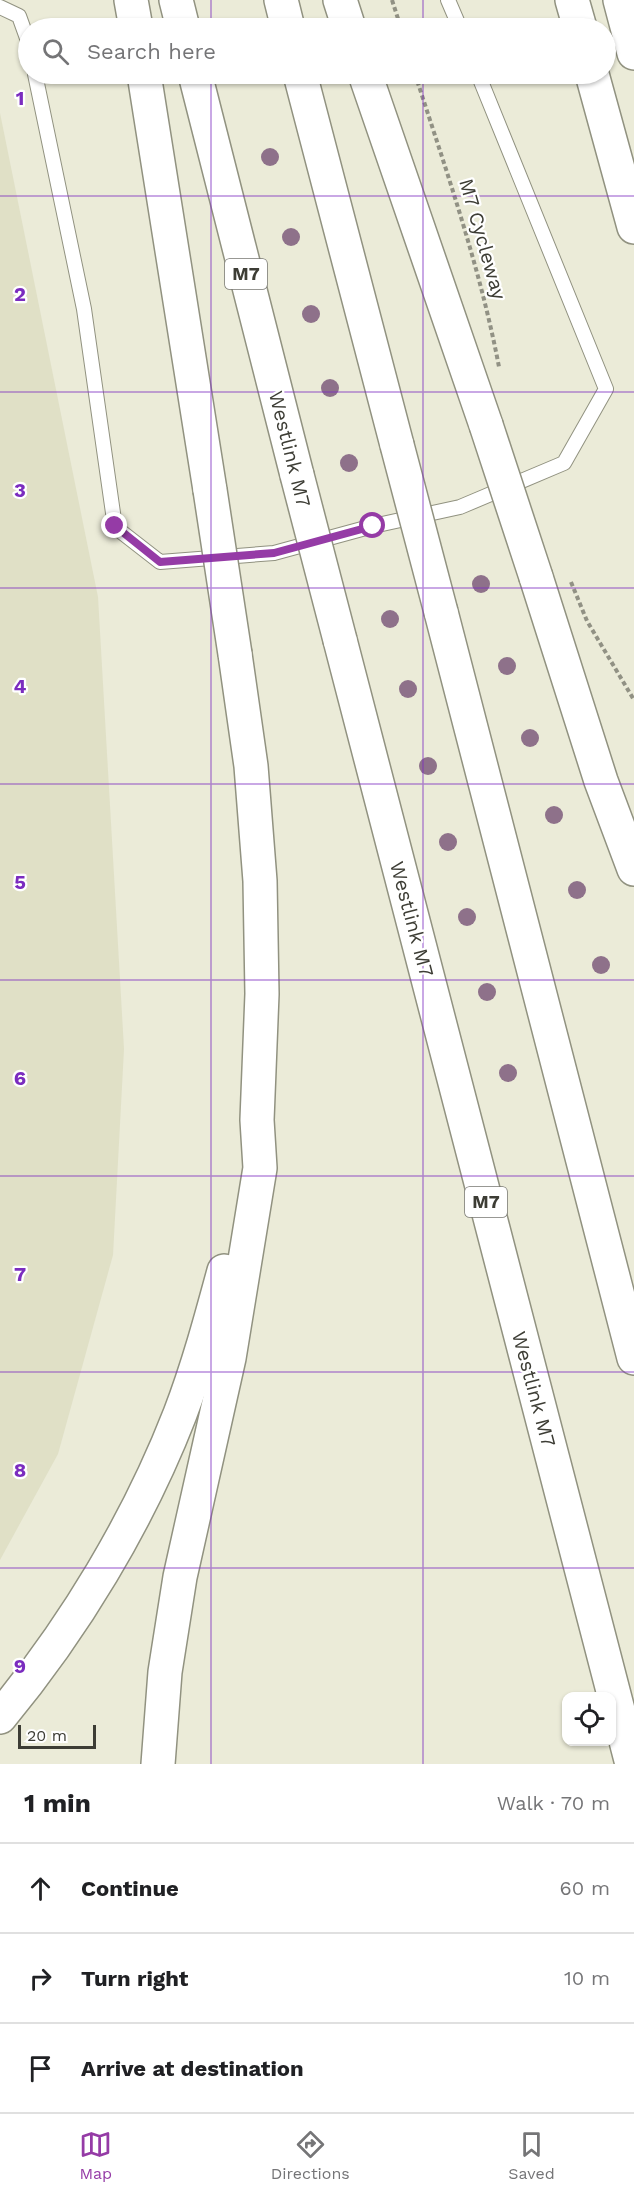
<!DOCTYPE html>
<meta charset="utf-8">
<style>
:root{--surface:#fff;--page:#f6f6f6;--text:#202124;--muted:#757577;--line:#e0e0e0;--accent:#953ba6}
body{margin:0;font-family:"Work Sans",sans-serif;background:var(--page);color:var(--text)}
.controls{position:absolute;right:18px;bottom:18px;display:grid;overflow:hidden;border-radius:12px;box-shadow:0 2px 4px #0004}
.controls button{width:54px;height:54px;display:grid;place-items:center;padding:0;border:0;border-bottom:2px solid var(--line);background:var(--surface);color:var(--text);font:30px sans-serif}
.scale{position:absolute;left:18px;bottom:15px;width:78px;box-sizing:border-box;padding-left:6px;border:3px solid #3d3d35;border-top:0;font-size:16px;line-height:21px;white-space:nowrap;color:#3d3d35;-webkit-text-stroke:4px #fff;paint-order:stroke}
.stop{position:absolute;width:18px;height:18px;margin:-14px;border:4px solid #953ba6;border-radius:50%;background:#fff}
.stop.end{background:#953ba6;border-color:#fff;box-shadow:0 2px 6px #0008}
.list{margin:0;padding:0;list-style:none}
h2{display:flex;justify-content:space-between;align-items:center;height:78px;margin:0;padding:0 24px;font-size:26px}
h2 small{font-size:20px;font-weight:400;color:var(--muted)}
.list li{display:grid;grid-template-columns:39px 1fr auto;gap:18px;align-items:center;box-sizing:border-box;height:90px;padding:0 24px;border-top:2px solid var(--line)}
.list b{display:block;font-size:22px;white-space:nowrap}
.list em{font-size:20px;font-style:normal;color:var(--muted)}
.icon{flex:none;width:33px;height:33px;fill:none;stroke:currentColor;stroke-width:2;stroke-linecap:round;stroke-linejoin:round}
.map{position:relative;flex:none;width:634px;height:1764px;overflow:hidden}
.search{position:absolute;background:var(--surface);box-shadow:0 2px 4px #0004;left:18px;right:18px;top:18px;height:66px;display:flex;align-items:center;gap:15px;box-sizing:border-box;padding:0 21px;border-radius:33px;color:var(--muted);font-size:22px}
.sheet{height:348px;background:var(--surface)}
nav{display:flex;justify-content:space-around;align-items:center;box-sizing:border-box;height:84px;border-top:2px solid var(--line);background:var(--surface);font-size:16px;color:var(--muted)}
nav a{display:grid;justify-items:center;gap:3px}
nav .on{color:var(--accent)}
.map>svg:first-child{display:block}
</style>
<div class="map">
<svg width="634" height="1764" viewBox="0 0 634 1764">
<rect width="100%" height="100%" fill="#ebebd8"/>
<path fill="#e0e0c6" d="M0,113L98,597L124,1049L113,1255L58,1454L0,1560Z"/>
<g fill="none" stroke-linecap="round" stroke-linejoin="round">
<defs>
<g id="service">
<path d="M448,0L460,28"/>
<path d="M0,7L19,16L28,41"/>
<path d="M35,74L84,309L115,527L160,562L274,553L373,526L460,507L564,463L606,389L478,74"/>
</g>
<g id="secondary">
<path d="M572,0L580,28"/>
<path d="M620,0L634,53"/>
<path d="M592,74L634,227"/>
</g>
<g id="motorway">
<path d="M131,0L136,28"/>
<path d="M176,0L183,28"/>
<path d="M281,0L288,28"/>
<path d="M340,0L349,28"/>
<path d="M144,74L210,490"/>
<path d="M195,74L297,475"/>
<path d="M300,74L397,445"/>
<path d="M365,74L486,425"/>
<path d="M536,577L601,781L634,869"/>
<path d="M441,612L634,1358"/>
<path d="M340,640L632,1764"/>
<path d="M0,1717C74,1628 138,1522 180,1414C198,1367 211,1319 224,1271"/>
<path d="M158,1764L165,1672L180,1577L229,1358L260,1168L257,1120L262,994L260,881L251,766L235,654"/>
</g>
</defs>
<use href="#service" stroke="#919280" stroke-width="16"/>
<use href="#secondary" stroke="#919280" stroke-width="36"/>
<use href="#motorway" stroke="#919280" stroke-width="36"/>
<g stroke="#919184" stroke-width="4" stroke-dasharray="4.5 3" stroke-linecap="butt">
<path d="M392,0L401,28"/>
<path d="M415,74C446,170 480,267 499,367"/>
<path d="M571,582L587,621L634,700"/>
</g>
<use href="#service" stroke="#fff" stroke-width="14"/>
<use href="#secondary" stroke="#fff" stroke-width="33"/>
<use href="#motorway" stroke="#fff" stroke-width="33"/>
<defs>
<g id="motorway-bridge">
<path d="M486,425L536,577"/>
<path d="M397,445L441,612"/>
<path d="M297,475L340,640"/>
<path d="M210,490L235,654"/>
</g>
</defs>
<use href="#motorway-bridge" stroke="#919280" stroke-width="36" stroke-linecap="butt"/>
<use href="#motorway-bridge" stroke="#fff" stroke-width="33"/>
</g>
<g fill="#8e718a">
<circle cx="270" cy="157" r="9"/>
<circle cx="291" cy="237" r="9"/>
<circle cx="311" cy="314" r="9"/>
<circle cx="330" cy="388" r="9"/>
<circle cx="349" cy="463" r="9"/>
<circle cx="481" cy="584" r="9"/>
<circle cx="390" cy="619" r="9"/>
<circle cx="507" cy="666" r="9"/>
<circle cx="408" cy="689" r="9"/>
<circle cx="530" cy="738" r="9"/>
<circle cx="428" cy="766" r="9"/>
<circle cx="554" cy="815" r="9"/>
<circle cx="448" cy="842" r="9"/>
<circle cx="577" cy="890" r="9"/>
<circle cx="467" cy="917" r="9"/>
<circle cx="601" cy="965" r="9"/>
<circle cx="487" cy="992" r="9"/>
<circle cx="508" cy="1073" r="9"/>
</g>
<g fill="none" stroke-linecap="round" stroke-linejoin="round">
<path stroke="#953ba6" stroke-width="8" d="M115,526L160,562L274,553L373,526"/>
</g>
<path fill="none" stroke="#7b2cbf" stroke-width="1.5" stroke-opacity="0.55" d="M211,0V28M423,0V28M211,74V1764M423,74V1764M0,196H634M0,392H634M0,588H634M0,784H634M0,980H634M0,1176H634M0,1372H634M0,1568H634"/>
<g text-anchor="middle" stroke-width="4.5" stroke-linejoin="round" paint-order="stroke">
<g fill="#fff" stroke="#777772" stroke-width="1.5">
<rect x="225" y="259" width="42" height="30" rx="4.5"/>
<rect x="465" y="1187" width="42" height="30" rx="4.5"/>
</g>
<g font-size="18" font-weight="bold" fill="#3d3d35">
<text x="246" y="280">M7</text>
<text x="486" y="1208">M7</text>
</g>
<g font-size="20" fill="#3d3d35" stroke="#fff">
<text transform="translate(483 239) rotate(74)" y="7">M7 Cycleway</text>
<text transform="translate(290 449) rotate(76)" y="7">Westlink M7</text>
<text transform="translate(412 919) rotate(75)" y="7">Westlink M7</text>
<text transform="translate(534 1389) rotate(75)" y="7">Westlink M7</text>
</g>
</g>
<g font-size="20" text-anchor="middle" font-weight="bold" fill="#7b2cbf" stroke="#fff" stroke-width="4.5" stroke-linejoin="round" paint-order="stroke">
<text x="20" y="105">1</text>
<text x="20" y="301">2</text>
<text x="20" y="497">3</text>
<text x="20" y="693">4</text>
<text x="20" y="889">5</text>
<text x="20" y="1085">6</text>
<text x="20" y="1281">7</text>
<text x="20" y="1477">8</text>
<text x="20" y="1673">9</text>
</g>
</svg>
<div class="controls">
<button><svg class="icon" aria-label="locate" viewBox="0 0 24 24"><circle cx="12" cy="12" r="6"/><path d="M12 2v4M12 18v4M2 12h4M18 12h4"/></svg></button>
</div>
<div class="scale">20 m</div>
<div class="stop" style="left:373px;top:526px"></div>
<div class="stop end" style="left:115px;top:526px"></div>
<div class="search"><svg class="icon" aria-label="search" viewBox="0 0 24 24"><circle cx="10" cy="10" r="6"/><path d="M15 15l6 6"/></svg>Search here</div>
</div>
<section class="sheet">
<h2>1 min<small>Walk · 70 m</small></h2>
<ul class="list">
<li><svg class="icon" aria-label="ahead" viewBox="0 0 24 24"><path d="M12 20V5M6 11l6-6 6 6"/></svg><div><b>Continue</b></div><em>60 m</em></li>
<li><svg class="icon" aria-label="right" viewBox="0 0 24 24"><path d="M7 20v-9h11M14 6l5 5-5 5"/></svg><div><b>Turn right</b></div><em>10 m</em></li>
<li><svg class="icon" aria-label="arrive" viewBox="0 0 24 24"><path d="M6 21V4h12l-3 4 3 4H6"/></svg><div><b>Arrive at destination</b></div></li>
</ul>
</section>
<nav>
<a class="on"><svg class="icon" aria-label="map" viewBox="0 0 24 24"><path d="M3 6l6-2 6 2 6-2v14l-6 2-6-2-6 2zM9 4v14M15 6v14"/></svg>Map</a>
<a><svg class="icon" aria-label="directions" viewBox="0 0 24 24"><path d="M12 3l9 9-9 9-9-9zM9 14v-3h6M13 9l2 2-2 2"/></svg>Directions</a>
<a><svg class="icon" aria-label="saved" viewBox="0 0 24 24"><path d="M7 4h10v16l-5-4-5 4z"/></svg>Saved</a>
</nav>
